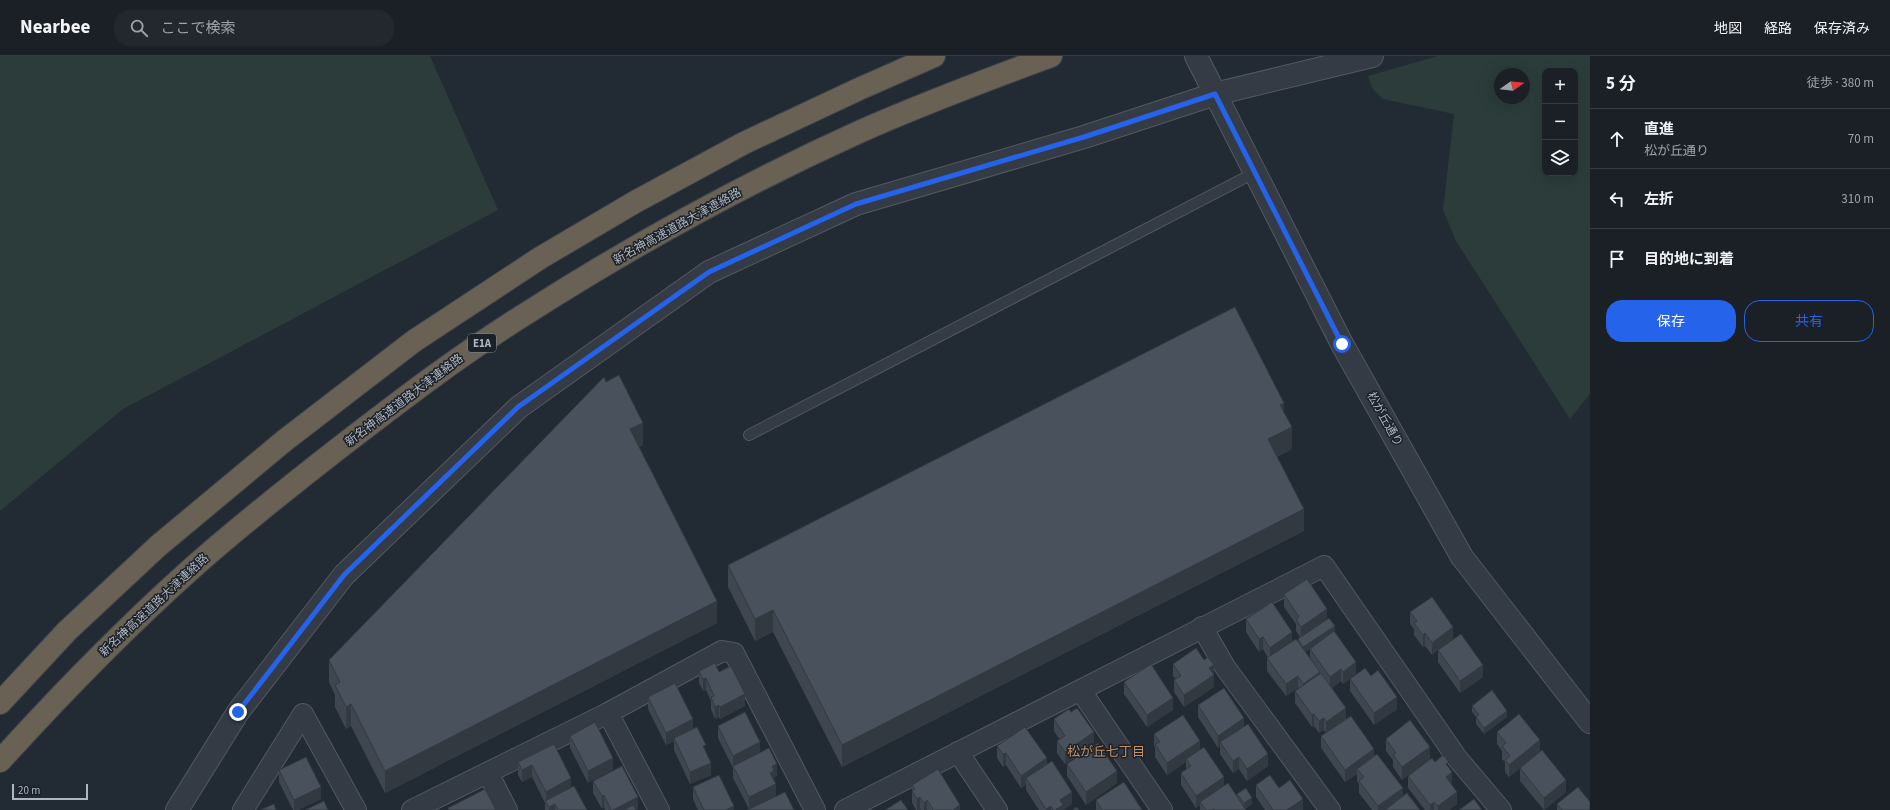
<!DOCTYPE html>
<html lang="ja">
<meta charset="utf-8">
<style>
:root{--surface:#1a2026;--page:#23282e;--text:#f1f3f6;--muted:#9fa3a7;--line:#383e43;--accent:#2563eb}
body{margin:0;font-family:"Source Sans 3","Noto Sans JP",sans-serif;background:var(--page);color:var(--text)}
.controls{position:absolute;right:12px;top:12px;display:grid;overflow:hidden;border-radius:8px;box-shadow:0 4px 16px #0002}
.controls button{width:36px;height:36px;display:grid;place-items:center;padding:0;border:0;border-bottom:1px solid var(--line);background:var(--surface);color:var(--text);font:20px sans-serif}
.compass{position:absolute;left:1494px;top:12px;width:36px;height:36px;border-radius:50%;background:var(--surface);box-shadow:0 4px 16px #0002;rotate:76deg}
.scale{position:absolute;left:12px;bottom:10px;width:76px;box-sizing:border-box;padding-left:4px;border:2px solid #b0b6c1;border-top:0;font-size:11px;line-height:14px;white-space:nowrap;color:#b0b6c1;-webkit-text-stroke:3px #1b2129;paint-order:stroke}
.stop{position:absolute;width:12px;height:12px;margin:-9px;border:3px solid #2563eb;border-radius:50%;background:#fff}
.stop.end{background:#2563eb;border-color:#fff;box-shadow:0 1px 4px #0008}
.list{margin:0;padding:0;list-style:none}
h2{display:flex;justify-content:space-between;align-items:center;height:52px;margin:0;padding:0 16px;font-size:17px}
h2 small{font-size:13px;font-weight:400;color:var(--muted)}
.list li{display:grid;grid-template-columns:26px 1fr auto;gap:12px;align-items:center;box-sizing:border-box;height:60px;padding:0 16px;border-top:1px solid var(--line)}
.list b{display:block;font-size:15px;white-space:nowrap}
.list p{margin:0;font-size:13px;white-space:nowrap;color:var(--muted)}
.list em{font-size:13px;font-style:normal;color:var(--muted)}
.actions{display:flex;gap:8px;padding:12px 16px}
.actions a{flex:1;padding:9px 0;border:1px solid var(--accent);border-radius:16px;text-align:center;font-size:14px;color:var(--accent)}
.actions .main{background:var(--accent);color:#fff}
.icon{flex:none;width:22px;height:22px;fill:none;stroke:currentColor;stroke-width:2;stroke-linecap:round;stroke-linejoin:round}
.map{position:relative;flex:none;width:1590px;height:754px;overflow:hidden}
header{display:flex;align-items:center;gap:24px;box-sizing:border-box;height:56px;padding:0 20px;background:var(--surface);border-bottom:1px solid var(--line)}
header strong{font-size:19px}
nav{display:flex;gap:22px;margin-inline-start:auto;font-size:14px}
.search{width:280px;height:36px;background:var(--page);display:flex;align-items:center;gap:10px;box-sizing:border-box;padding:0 14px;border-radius:16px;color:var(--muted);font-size:15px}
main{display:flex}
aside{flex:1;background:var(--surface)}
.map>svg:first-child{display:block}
</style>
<header>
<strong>Nearbee</strong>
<div class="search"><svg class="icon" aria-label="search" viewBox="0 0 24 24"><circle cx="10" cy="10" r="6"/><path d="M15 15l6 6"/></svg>ここで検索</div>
<nav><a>地図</a><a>経路</a><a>保存済み</a></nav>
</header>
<main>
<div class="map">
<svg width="1590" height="754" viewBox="0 0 1590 754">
<rect width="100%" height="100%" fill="#222a33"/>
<g fill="#2b3c3b" fill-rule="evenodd">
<path d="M0,0H430L498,154L123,353L0,455Z"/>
<path d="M1438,0H1590V338L1570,363L1456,185L1443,154L1454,58L1383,43L1372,32L1368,20ZM1545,15H1575V117H1545ZM1500,18H1524V42H1500Z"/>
</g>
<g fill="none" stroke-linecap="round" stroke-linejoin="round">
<defs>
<path id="service" d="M749,379L1254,117"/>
<g id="minor">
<path d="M1202,571L1225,611L1330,754"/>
<path d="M1081,635L1162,754"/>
<path d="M608,657L659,754"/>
<path d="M958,696L997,754"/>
<path d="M488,717L507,754"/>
<path d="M243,754L303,658L356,754"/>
<path d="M412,754L608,657L722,595L734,597L815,754"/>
<path d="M845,754L1324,510L1457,702L1501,754"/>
</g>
<g id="tertiary">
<path d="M1196,0L1342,288L1462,501L1590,666"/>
<path d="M177,754L238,656L344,519L519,351L709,216L856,148L1084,81L1215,38L1372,0"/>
</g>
<g id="motorway">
<path d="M0,647L67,575L158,490L284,385L414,285L540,202L635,146L744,87L859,33L934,0"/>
<path d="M0,705C60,639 123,574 190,514C238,471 289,431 339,392C400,345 461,298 527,257C632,190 746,127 859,76C922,48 986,24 1051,0"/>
</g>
</defs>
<use href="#service" stroke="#535962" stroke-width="12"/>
<use href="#minor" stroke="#535962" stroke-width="22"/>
<use href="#tertiary" stroke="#535962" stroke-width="24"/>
<use href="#motorway" stroke="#40464f" stroke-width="24"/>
<use href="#service" stroke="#353b44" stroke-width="10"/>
<use href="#minor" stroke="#353b44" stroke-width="20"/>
<use href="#tertiary" stroke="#353b44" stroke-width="22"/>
<use href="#motorway" stroke="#696153" stroke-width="22"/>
</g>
<g fill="#3f4650" fill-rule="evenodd">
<path d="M606,326L643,389L639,391L717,567L385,737L351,670L346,673L335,651V639L329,626V604Z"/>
<path d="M1284,356L1292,393L1277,401L1304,475L842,711L773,576L755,585L728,531V509Z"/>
<path d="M1284,538L1327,563L1356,618L1371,620L1397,653L1374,669L1350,635V623L1343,628L1341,625L1332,632L1346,663L1374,700L1403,741L1420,754H1372L1359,737V728L1357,725V718L1345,726L1321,692V680L1326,677L1324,674L1319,677L1314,670L1312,671L1295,647V635L1298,633V632L1286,640L1267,615V602H1268L1263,593L1259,596L1246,576V563L1292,585H1298V583L1300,581L1296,575V568L1284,551ZM1310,593V602L1305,596Z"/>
<path d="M1410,556L1453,583L1483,621L1460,637L1438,606V594L1432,599L1425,590L1423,591L1414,579V573L1410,568Z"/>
<path d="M1204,604L1214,609V631L1184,651L1174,636V624L1176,623L1173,620V608Z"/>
<path d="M699,615L719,616L745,650L720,663L719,661L715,663L711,653V645L706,634L703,635L699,627Z"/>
<path d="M1124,626L1173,654L1147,671L1124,638Z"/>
<path d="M648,641L693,672L706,695L711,719L690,728L674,694V685L666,689L648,653Z"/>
<path d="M1198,649L1244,670L1268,710L1247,725L1239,713L1233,717L1220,698V690L1218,692L1198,661Z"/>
<path d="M1472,650L1507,661L1484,678L1476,668V661L1472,656Z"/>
<path d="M1054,663L1094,689L1065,708L1057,697V685L1059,683L1054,675Z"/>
<path d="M718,670L760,697L777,720L774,721L776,740L749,753L733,722V711V712L718,682Z"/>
<path d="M1497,676L1540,696L1509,721L1505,716V706L1502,703V695L1497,688Z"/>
<path d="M1154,678L1200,694L1224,730L1237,741V738L1252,748L1245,753L1246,754H1200V749L1196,752L1181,729V717L1186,713V706L1167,719L1155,701V691L1154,690Z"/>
<path d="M570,680L613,702L588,727L570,692Z"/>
<path d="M1386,683L1430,703L1402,724L1393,711V704L1386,695Z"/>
<path d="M554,688L571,731L587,754H545V747L532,721L522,726L518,719V706Z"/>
<path d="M997,690L1047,708L1072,748L1063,754H1039L1026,734V729L1021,732L1006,709L1003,711L997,702Z"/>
<path d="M1435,706L1449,711L1452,728H1451L1457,748L1449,754H1425L1408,732V720Z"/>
<path d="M1067,708L1117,727L1086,749L1067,720Z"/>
<path d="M1520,712L1566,736L1544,754L1520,725Z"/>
<path d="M279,714L321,743L298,754H293L279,726Z"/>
<path d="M593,725L638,753L636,754H605L604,751L602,753L593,737Z"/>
<path d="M912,729L960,754H921L920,753L919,754H916L912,747Z"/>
<path d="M1256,729L1279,732L1303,754H1265L1256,741Z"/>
<path d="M693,731L734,754H698L693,743Z"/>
<path d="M1096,744L1142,754H1096Z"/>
<path d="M1557,748L1590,754H1557Z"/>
</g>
<g fill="#333941">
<path d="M1284,347V369L1280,349Z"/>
<path d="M643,367V389L630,396V373Z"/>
<path d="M1292,371V393L1268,405V383Z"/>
<path d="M1304,453V475L842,711V689Z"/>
<path d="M717,545V567L385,737V715Z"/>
<path d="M1327,553V565L1301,583V571Z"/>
<path d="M773,554V576L755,585V563Z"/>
<path d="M1335,570V576L1303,597V591Z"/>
<path d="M1453,571V583L1432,599V587Z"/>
<path d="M1292,576V588L1270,604V592Z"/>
<path d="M1425,577V590L1423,591V579Z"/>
<path d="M1263,581V593L1259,596V583Z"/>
<path d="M1356,606V619L1343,628V616Z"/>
<path d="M1214,609V631L1184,651V639L1209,612Z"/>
<path d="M1483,609V621L1460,637V625Z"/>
<path d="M1341,613V625L1330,633V621Z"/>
<path d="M1320,616V628L1303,640V628Z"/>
<path d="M1298,620V632L1286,640V628Z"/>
<path d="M706,622V634L703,635V623Z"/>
<path d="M745,638V650L720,663V651Z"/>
<path d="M1397,641V653L1374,669V657Z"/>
<path d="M1173,642V654L1147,671V659Z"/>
<path d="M351,648V670L346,673V651Z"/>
<path d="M719,649V661L715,663V651Z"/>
<path d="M1346,652V664L1326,678V666Z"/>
<path d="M1507,655V661L1484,678V672Z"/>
<path d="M1314,658V670L1312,671V659Z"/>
<path d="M1244,662V674L1220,686V690L1218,692V680Z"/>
<path d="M1324,662V674L1319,677V665Z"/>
<path d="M693,663V675L674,682V685L666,689V677Z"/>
<path d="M1094,676V689L1065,708V696Z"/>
<path d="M1540,684V696L1509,721V709Z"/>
<path d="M1200,685V697L1186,703V706L1167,719V707Z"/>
<path d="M760,686V698L733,710V712V700Z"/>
<path d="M1430,691V703L1402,724V711Z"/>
<path d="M1374,693V705L1357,713V718L1345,726V714Z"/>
<path d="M1006,697V709L1003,711V698Z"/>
<path d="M1268,698V710L1247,725V713Z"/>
<path d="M1239,701V713L1233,717V705Z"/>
<path d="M613,702V714L588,727V715Z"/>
<path d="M1047,702V714L1026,722V729L1021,732V720Z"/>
<path d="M711,707V719L690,728V716Z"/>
<path d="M777,708V720L774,721V727L770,717L772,710Z"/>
<path d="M532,709V721L522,726V714Z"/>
<path d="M1117,715V727L1086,749V736Z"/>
<path d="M1452,716V728L1446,733V721Z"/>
<path d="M1224,721V734L1200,746V749L1196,752V740Z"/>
<path d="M571,722V734L546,745V736Z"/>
<path d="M1566,724V736L1544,754V742Z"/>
<path d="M776,728V740L749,753V741Z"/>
<path d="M321,731V743L298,754H294V744Z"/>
<path d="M1403,732V744L1390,754H1378V750Z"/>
<path d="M1072,736V748L1063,754H1055L1060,744Z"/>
<path d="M1457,736V748L1449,754H1438V750Z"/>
<path d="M604,739V751L602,753V740Z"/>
<path d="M638,741V753L636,754H613Z"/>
<path d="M920,741V753L919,754H917V743Z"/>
<path d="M1252,742V748L1244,753V747Z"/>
<path d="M1303,743V754H1287Z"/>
<path d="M927,744V754H924V747Z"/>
<path d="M1434,746V754H1430V749Z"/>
<path d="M555,748V754H549V751Z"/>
<path d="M960,749V754H953Z"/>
<path d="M734,750V754H726Z"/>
<path d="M1051,750V754H1046V753Z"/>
</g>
<g fill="#49515d" stroke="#333941">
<path d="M1235,251L1284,347L1280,349L1292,371L1268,383L1304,453L842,689L773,554L755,563L728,509Z"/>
<path d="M619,319L643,367L630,373L717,545L385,715L351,648L346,651L335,629L340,626L329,604L604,321L606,326Z"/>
<path d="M1307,523L1327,553L1301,571L1296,563L1299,561L1284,538Z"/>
<path d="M1432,541L1453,571L1432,587L1425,577L1423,579L1414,567L1417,565L1410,556Z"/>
<path d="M1272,546L1292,576L1270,592L1263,581L1259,583L1246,563Z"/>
<path d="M1329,562L1335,570L1303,591L1298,583Z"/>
<path d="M1334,575L1356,606L1343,616L1341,613L1330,621L1310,593Z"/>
<path d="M1461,578L1483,609L1460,625L1438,594Z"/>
<path d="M1296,583L1320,616L1303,628L1298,620L1286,628L1267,602Z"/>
<path d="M1196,592L1204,604L1208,601L1214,609L1209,612L1214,619L1184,639L1174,624L1181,620L1173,608Z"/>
<path d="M715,607L719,616L731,610L745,638L720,651L719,649L715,651L711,641L714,640L706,622L703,623L699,615Z"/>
<path d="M1151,608L1173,642L1147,659L1124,626Z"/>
<path d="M1365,612L1371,620L1378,614L1397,641L1374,657L1350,623Z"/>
<path d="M1321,617L1346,652L1326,666L1324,662L1319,665L1314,658L1312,659L1295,635Z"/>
<path d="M675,627L693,663L666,677L648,641Z"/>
<path d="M1224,632L1244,662L1218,680L1198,649Z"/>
<path d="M1492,634L1507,655L1484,672L1476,661L1479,659L1472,650Z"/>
<path d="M1077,652L1094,676L1065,696L1057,685L1065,680L1054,663L1069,653L1071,656Z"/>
<path d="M745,656L760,686L733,700L718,670Z"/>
<path d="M1519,658L1540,684L1509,709L1505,704L1510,700L1502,690L1506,687L1497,676Z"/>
<path d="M1183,659L1200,685L1167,707L1155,688L1160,686L1154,678Z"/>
<path d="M1351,660L1374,693L1345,714L1321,680Z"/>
<path d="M1410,664L1430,691L1402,711L1393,699L1396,697L1386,683Z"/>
<path d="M595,666L613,702L588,715L570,680Z"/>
<path d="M1248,668L1268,698L1247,713L1239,701L1233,705L1220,686Z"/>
<path d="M697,671L706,689L703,690L711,707L690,716L674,682Z"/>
<path d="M1025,671L1047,702L1021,720L1006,697L1003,698L997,690Z"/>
<path d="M1098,687L1117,715L1086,736L1067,708Z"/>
<path d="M554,688L571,722L546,736L532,709L522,714L518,706Z"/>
<path d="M1204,691L1224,721L1196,740L1181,717L1191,710L1186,703Z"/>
<path d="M769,692L777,708L772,710L774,715L770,717L776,728L749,741L733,710Z"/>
<path d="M1542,694L1566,724L1544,742L1520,712Z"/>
<path d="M1377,698L1403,732L1378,750L1359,725L1364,721L1357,713Z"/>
<path d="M1443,699L1449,706L1446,708L1452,716L1446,721L1457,736L1438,750L1434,746L1430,749L1408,720L1432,702L1435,706Z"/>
<path d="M306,701L321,731L294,744L279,714Z"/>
<path d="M1052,705L1072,736L1060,744L1063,749L1055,754H1053L1051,750L1046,753L1026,722Z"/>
<path d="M622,710L638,741L613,754H611L604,739L602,740L593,725Z"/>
<path d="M938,713L960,749L953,754H932L933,753L927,744L924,747L920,741L917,743L912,735L915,733L912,729Z"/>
<path d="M719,719L734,750L726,754H704L693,731Z"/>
<path d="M1270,719L1279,732L1290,724L1303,743L1287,754H1273L1256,729Z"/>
<path d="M1124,726L1142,754H1102L1096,744Z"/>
<path d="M1228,727L1246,754H1214V753L1212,754H1206L1200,746Z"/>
<path d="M574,730L587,754H558L555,748L549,751L545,745Z"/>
<path d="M1578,731L1590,746V754H1562L1557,748Z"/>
<path d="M1246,732L1252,742L1244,747L1237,738Z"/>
<path d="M485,733L496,754H449L448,752Z"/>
<path d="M785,736L794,754H747Z"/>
<path d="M1407,737L1420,754H1385Z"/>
<path d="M1474,743L1482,754H1459Z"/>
<path d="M901,744L908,754H885Z"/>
<path d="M324,745L328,754H305Z"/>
<path d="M274,748L276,754H260Z"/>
<path d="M633,749L636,754H624Z"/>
<path d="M1077,751L1079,754H1072Z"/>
</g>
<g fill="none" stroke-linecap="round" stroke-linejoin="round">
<path stroke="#2563eb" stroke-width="5" d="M238,656L344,519L518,351L709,216L856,148L1084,81L1215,38L1342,288"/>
</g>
<g text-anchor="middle" stroke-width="3" stroke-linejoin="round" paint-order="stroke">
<rect fill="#1b2129" stroke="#838993" stroke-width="1" x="468" y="278" width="28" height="18" rx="3"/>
<g font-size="11" font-weight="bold" fill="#b0b6c1">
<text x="482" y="291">E1A</text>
</g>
<g font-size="12" fill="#b0b6c1" stroke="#1b2129">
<text transform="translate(677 170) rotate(-29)" y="4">新名神高速道路大津連絡路</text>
<text transform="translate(404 344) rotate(-37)" y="4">新名神高速道路大津連絡路</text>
<text transform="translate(1385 363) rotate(61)" y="4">松が丘通り</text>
<text transform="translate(154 549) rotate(-43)" y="4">新名神高速道路大津連絡路</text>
</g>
<g font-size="13" fill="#c39068" stroke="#1b2129">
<text x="1106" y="700">松が丘七丁目</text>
</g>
</g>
</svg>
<div class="controls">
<button>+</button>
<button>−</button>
<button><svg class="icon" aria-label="layers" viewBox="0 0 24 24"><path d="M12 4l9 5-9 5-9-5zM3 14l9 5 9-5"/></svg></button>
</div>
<svg class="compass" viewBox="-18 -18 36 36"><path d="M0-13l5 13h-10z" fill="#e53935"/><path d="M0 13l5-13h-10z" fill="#9fa3a7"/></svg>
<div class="scale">20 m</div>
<div class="stop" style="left:1342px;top:288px"></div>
<div class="stop end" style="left:238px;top:656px"></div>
</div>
<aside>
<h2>5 分<small>徒歩 · 380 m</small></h2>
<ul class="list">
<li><svg class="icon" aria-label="ahead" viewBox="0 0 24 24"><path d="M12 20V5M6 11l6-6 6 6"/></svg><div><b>直進</b><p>松が丘通り</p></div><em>70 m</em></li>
<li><svg class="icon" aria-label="left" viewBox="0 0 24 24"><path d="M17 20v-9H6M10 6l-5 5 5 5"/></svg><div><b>左折</b></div><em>310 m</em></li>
<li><svg class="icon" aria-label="arrive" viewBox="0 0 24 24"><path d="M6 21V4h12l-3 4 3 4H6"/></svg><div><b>目的地に到着</b></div></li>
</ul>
<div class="actions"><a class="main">保存</a><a>共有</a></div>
</aside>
</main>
